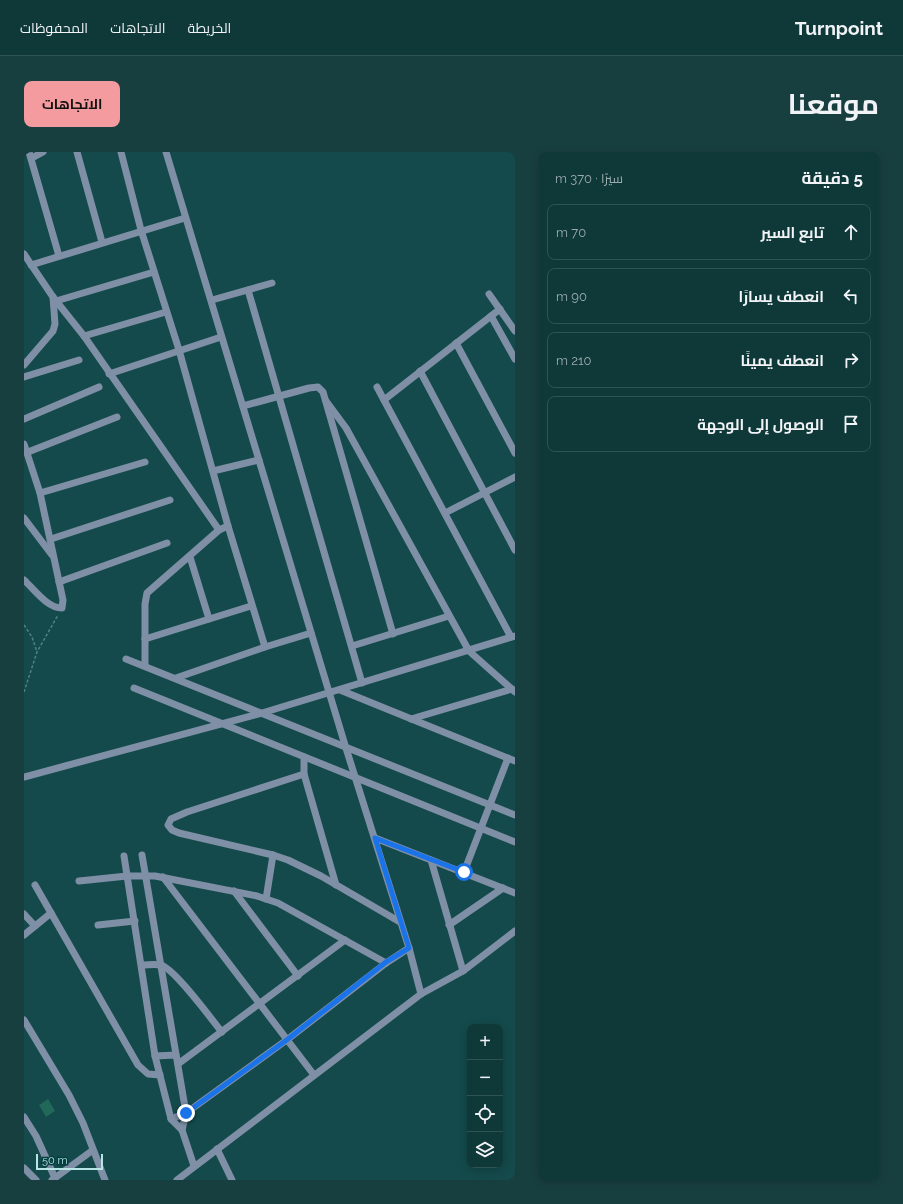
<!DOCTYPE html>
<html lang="ar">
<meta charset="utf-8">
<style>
:root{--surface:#0f3838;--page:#183f40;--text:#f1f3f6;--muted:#9bacae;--line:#2f5253;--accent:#f49b9f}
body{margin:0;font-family:Raleway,Cairo,sans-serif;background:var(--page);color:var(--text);direction:rtl}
.controls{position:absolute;right:12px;bottom:12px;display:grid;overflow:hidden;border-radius:8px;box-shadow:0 2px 10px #0003}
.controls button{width:36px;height:36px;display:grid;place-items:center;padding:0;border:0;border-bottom:1px solid var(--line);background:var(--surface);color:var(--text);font:20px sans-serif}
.scale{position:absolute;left:12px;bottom:10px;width:67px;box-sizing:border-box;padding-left:4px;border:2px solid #b7e4e4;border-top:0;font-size:11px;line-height:14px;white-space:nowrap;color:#b7e4e4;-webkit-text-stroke:3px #043f40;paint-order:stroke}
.stop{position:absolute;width:12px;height:12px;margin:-9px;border:3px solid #1a73e8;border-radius:50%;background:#fff}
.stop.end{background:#1a73e8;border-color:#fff;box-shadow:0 1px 4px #0008}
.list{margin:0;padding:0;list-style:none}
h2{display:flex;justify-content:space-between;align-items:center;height:52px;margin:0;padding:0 16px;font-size:17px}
h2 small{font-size:13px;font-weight:400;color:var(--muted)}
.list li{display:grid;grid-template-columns:26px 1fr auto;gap:12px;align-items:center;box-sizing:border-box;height:56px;margin:0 8px 8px;padding:0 8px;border:1px solid var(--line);border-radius:8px}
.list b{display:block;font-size:15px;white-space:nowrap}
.list em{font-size:13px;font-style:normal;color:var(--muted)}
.icon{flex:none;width:22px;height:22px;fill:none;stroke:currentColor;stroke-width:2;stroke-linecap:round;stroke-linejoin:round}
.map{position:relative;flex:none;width:491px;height:1028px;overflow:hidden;direction:ltr;border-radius:8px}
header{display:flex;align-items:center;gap:24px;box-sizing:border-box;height:56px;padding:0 20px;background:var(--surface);border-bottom:1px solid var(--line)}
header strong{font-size:19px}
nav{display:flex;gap:22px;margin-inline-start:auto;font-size:14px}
.intro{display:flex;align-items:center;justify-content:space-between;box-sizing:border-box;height:96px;padding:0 24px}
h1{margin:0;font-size:28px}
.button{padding:10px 18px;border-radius:8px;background:var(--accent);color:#111;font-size:14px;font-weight:700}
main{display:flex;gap:24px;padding:0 24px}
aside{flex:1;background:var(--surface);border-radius:8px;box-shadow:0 2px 10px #0003}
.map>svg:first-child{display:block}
</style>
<header>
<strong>Turnpoint</strong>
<nav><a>الخريطة</a><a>الاتجاهات</a><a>المحفوظات</a></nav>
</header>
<div class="intro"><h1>موقعنا</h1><a class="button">الاتجاهات</a></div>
<main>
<aside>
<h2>5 دقيقة<small>سيرًا · 370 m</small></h2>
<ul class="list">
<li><svg class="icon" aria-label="ahead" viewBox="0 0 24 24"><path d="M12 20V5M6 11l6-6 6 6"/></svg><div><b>تابع السير</b></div><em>70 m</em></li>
<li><svg class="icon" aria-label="left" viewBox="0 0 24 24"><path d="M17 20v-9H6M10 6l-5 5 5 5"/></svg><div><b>انعطف يسارًا</b></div><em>90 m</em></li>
<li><svg class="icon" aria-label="right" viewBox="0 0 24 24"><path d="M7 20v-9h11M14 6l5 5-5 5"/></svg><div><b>انعطف يمينًا</b></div><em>210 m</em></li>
<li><svg class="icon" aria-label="arrive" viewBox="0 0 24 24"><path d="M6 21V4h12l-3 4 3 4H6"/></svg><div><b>الوصول إلى الوجهة</b></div></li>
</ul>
</aside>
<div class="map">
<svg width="491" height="1028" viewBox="0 0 491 1028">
<rect width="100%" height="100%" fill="#144a4b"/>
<path fill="#226859" d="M24,947L31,959L22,965L15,953Z"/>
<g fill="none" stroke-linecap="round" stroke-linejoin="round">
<g stroke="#508383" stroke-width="1.5" stroke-dasharray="3 2" stroke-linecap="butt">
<path d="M0,473L8,485L13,500"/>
<path d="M0,540L13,500L34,463"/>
</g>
<g stroke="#7f8fa6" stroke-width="7">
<path d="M5,0L35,104"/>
<path d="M53,0L78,90"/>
<path d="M97,0L117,78L155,198L204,374L241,495"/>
<path d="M142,0L321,593L385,796L397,842"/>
<path d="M8,6L19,0"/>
<path d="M0,102L29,145L60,184L195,378L204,374"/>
<path d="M7,113L161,66"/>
<path d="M224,138L338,531"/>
<path d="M465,142L491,179"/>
<path d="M188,148L248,131"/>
<path d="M32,149L130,120"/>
<path d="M467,164L491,207"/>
<path d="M60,184L142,160"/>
<path d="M432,191L491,301"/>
<path d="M0,213L29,179L31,172L29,145"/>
<path d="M396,219L491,398"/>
<path d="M85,222L197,185"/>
<path d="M0,225L55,208"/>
<path d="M353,235L487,485"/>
<path d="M360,248L476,157"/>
<path d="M302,249L322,276L445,499L491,540"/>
<path d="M219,254L285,236L294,235L299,240L369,482"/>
<path d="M0,267L75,235"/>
<path d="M0,292L16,341L39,448L38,456C23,456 10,437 0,428"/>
<path d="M4,300L93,265"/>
<path d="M189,319L235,308"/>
<path d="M16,341L121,310"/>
<path d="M421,361L491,325"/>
<path d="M0,366L28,403"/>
<path d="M27,387L146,348"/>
<path d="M166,405L185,467"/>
<path d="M35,430L143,391"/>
<path d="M121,487L227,454"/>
<path d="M328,494L425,464"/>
<path d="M102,507L491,663"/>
<path d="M121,514V452L123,441L195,378"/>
<path d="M152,526L241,495L287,481"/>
<path d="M110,536L491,690"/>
<path d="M316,538L491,609"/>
<path d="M387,567L488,537"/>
<path d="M280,605V622L312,733"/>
<path d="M280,622L163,660L147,667L144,673L148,678L155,681L249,703L264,708L297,724L376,770"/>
<path d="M0,625L238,561L491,484"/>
<path d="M351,686L491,741"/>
<path d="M118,703L162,961L158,978"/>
<path d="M100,704L131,904L147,967L158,978L170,1014"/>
<path d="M407,708L439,819"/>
<path d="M440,720L484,606"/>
<path d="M139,725L290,923"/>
<path d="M55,729L103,724H131L233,744L254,751L362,811"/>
<path d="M11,733L114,913L124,922L136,923"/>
<path d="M210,739L274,824"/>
<path d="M242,747L249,703"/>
<path d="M0,762L11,774"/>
<path d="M74,773L111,769"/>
<path d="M425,773L479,736"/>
<path d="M0,783L27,761"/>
<path d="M118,813C124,813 131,812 137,813C151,817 187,867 198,880"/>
<path d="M0,868L45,943L59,971L81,1028"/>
<path d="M131,904L152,903"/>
<path d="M154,912L321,788"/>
<path d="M0,965L12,984L31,1026"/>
<path d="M147,967L162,961L264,887L362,811L385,796"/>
<path d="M193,997L208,1028"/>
<path d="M0,1016L12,1028"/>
<path d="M28,1028L69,998"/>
<path d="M153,1028L397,842L439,819L491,779"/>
</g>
</g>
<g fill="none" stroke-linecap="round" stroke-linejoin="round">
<path stroke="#1a73e8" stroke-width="5" d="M162,961L264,887L362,810L385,796L351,686L440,720"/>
</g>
</svg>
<div class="controls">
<button>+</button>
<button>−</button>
<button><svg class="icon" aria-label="locate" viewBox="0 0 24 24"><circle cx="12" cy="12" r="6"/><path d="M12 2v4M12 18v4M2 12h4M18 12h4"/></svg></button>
<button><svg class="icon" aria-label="layers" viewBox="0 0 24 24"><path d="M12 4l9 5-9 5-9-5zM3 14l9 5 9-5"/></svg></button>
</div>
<div class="scale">50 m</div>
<div class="stop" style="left:440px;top:720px"></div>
<div class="stop end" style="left:162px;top:961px"></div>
</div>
</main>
